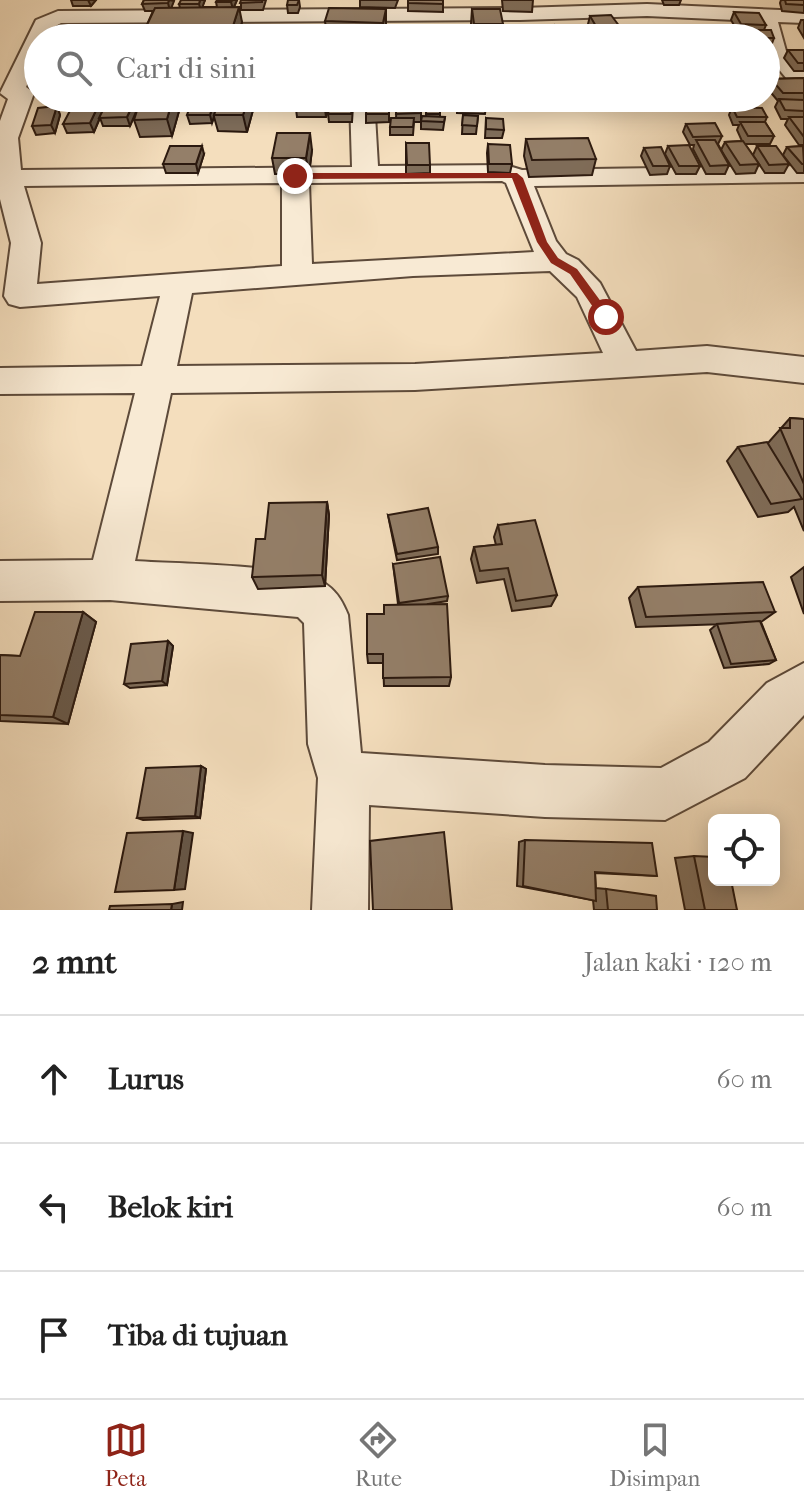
<!DOCTYPE html>
<html lang="id">
<meta charset="utf-8">
<style>
:root{--surface:#fff;--page:#f2f2f2;--text:#222;--muted:#767676;--line:#e0e0e0;--accent:#8f2418}
body{margin:0;font-family:"IM FELL French Canon",serif;background:var(--page);color:var(--text)}
.controls{position:absolute;right:24px;bottom:24px;display:grid;overflow:hidden;border-radius:12px;box-shadow:0 4px 20px #0003}
.controls button{width:72px;height:72px;display:grid;place-items:center;padding:0;border:0;border-bottom:2px solid var(--line);background:var(--surface);color:var(--text);font:40px sans-serif}
.stop{position:absolute;width:24px;height:24px;margin:-18px;border:6px solid #8f2418;border-radius:50%;background:#fff}
.stop.end{background:#8f2418;border-color:#fff;box-shadow:0 2px 8px #0008}
.list{margin:0;padding:0;list-style:none}
h2{display:flex;justify-content:space-between;align-items:center;height:104px;margin:0;padding:0 32px;font-size:34px}
h2 small{font-size:26px;font-weight:400;color:var(--muted)}
.list li{display:grid;grid-template-columns:52px 1fr auto;gap:24px;align-items:center;box-sizing:border-box;height:128px;padding:0 32px;border-top:2px solid var(--line)}
.list b{display:block;font-size:30px;white-space:nowrap}
.list em{font-size:26px;font-style:normal;color:var(--muted)}
.icon{flex:none;width:44px;height:44px;fill:none;stroke:currentColor;stroke-width:2;stroke-linecap:round;stroke-linejoin:round}
.map{position:relative;flex:none;width:804px;height:910px;overflow:hidden}
.search{position:absolute;background:var(--surface);box-shadow:0 4px 20px #0003;left:24px;right:24px;top:24px;height:88px;display:flex;align-items:center;gap:20px;box-sizing:border-box;padding:0 28px;border-radius:44px;color:var(--muted);font-size:30px}
.sheet{height:488px;background:var(--surface)}
nav{display:flex;justify-content:space-around;align-items:center;box-sizing:border-box;height:112px;border-top:2px solid var(--line);background:var(--surface);font-size:22px;color:var(--muted)}
nav a{display:grid;justify-items:center;gap:4px}
nav .on{color:var(--accent)}
.map>svg:first-child{display:block}
</style>
<div class="map">
<svg width="804" height="910" viewBox="0 0 804 910">
<rect width="100%" height="100%" fill="#f4debd"/>
<filter id="stains"><feTurbulence type="fractalNoise" baseFrequency=".0025" numOctaves="4"/><feColorMatrix values="0 0 0 0 .2 0 0 0 0 .09 0 0 0 0 .02 0 0 0 .5 -.17"/></filter>
<radialGradient id="worn" r=".72"><stop offset=".6" stop-color="#630" stop-opacity="0"/><stop offset="1" stop-color="#630" stop-opacity=".3"/></radialGradient>
<g fill="none" stroke-linecap="round" stroke-linejoin="round">
<defs>
<path id="minor" d="M647,4L804,11V23L778,22L786,51L804,71V86L792,85L766,54V38H762L758,21L647,16L520,20L61,23L52,28L47,38H38V59L26,87L34,93L18,138L21,170L352,167L350,98H374L378,166L506,165L522,170L804,166V182L534,186L556,241L566,254L578,260L600,283L636,351L707,346L804,357V383L707,372L415,390L171,393L135,561C175,564 300,564 327,585C338,593 343,603 348,615L361,753L545,765L661,768L709,742L767,683L804,663V715L745,778L665,820L545,817L369,805L368,910H312L318,778L308,744L304,623L298,617L110,600L0,601V561L93,560L135,393L0,394V368L142,366L160,296L20,307L9,304L4,296L11,243L0,199V121L8,99L0,93L36,20L58,11L520,8ZM502,181L506,183L534,252L312,264L309,183ZM282,183V266L37,284L41,243L24,186ZM550,271L577,297L603,353L415,364L177,366L192,293L413,276Z"/>
</defs>
<use href="#minor" stroke="#5d4a3a" stroke-width="4"/>
<use href="#minor" fill="#f8ead4" fill-rule="evenodd"/>
</g>
<g fill="#7f6d5a" stroke="#2b190f" stroke-width="2">
<path d="M71,0H96L91,6H73Z"/>
<path d="M144,0H174L171,8H180L179,4L205,0L202,7H217L216,2L237,0L234,7L242,22L237,38H150L146,27L153,11H145L142,4Z"/>
<path d="M241,0H266L263,10H241Z"/>
<path d="M299,0L300,7L298,13H288L287,5Z"/>
<path d="M360,0H398L395,8L360,7Z"/>
<path d="M408,0H443V12L408,11Z"/>
<path d="M502,0H533L532,12L503,11Z"/>
<path d="M662,0H681L679,5H664Z"/>
<path d="M781,0H804V13L782,11L780,3Z"/>
<path d="M386,9V24L383,38L327,37L325,21Z"/>
<path d="M472,9L503,24L502,38H473L471,24Z"/>
<path d="M734,12L766,25L764,30L774,38L771,46H766V38H755L758,32H738L731,20Z"/>
<path d="M590,16L620,27L618,35L596,36L588,24Z"/>
<path d="M801,20H804V38L798,28Z"/>
<path d="M555,25L589,38H555L553,33Z"/>
<path d="M652,27L684,38H652L650,35Z"/>
<path d="M788,50H804V71H794L784,58Z"/>
<path d="M804,78V145H799L785,125L788,119H781L775,107L778,101L767,88L771,79Z"/>
<path d="M109,98H137L139,105L141,98H179L181,104L172,136L140,137L134,120L138,107L130,126H103L100,118L94,132L67,133L63,124L100,102L103,110Z"/>
<path d="M215,98L217,105L253,110L247,132L218,131L214,117L212,123L190,124L187,115Z"/>
<path d="M389,98V122L366,123V114Z"/>
<path d="M397,98H421V122H414L413,135H390V127L396,118Z"/>
<path d="M457,98H498L497,106H486L485,114L457,113Z"/>
<path d="M501,98H519L518,111H502Z"/>
<path d="M427,100L440,101V117H445L443,130L421,129V121L426,116Z"/>
<path d="M328,105L326,117H297L296,109Z"/>
<path d="M57,106L60,115L55,133L36,135L32,126Z"/>
<path d="M353,106L352,122H329L328,114Z"/>
<path d="M732,107L767,117L765,122L774,136L770,144H745L759,164L755,173L736,174L721,150L725,142L742,141L737,130L739,125H733L729,115Z"/>
<path d="M463,115L478,116L476,134H462Z"/>
<path d="M486,118L504,130L502,138H485Z"/>
<path d="M686,124L722,136L718,144L729,165L725,174H706L693,149L694,145H690L683,132Z"/>
<path d="M526,139L596,159L592,175L529,177L524,156Z"/>
<path d="M406,143L430,165V173L406,174Z"/>
<path d="M488,144L512,164L510,173L488,172L487,153Z"/>
<path d="M668,146L700,166L696,174H676L665,154Z"/>
<path d="M757,146L789,164L784,173H765L753,155Z"/>
<path d="M804,146V173H797L783,155L787,147Z"/>
<path d="M644,148L670,166L667,174L650,175L641,156Z"/>
<path d="M312,150L309,174H275L272,158Z"/>
<path d="M204,154L198,173H166L163,164Z"/>
<path d="M790,418L804,419V531L794,507L788,512L758,517L727,461L738,447L768,443Z"/>
<path d="M327,502L329,515L325,586L258,589L252,577L265,539Z"/>
<path d="M388,515L438,547V554L397,560Z"/>
<path d="M498,525L557,595L551,606L512,611L504,579L477,583L471,559L474,547L496,545L494,537Z"/>
<path d="M393,564L448,596L447,601L428,604L451,677L449,686H384L383,663H368L367,654L384,614L398,604Z"/>
<path d="M804,567V614L791,577Z"/>
<path d="M638,587L775,612L761,622L776,660L769,664L724,668L710,630L717,624H726L636,627L629,598Z"/>
<path d="M83,612L96,622L68,724L0,721V655L20,656Z"/>
<path d="M168,641L173,646L167,685L130,688L124,684Z"/>
<path d="M201,766L206,769L200,818L143,820L137,818Z"/>
<path d="M525,840L657,876L595,873L596,888L606,889L657,910H594L593,900L517,886L519,842Z"/>
<path d="M694,856L737,910H685L675,858Z"/>
</g>
<g fill="#68594a" stroke="#2b190f" stroke-width="2">
<path d="M88,0H96L91,6Z"/>
<path d="M169,0L174,1L170,11L168,3Z"/>
<path d="M200,0H205L201,11L199,4Z"/>
<path d="M232,0H237L233,9L231,2Z"/>
<path d="M239,7L242,22L237,38H236L233,26Z"/>
<path d="M386,9V24L383,38V23Z"/>
<path d="M136,98L139,105L130,126L127,117Z"/>
<path d="M173,98H179L181,104L172,136L167,119Z"/>
<path d="M215,98L217,106L212,123L210,115Z"/>
<path d="M249,98H250L253,110L247,132L243,115Z"/>
<path d="M327,98L328,105L326,117L325,109Z"/>
<path d="M100,102L103,110L94,132L90,123Z"/>
<path d="M57,106L60,115L55,133L51,125Z"/>
<path d="M310,133L312,150L309,174L306,158Z"/>
<path d="M202,146L204,154L198,173L196,164Z"/>
<path d="M327,502L329,515L325,586L322,575Z"/>
<path d="M83,612L96,622L68,724L53,717Z"/>
<path d="M168,641L173,646L167,685L162,681Z"/>
<path d="M201,766L206,769L200,818L195,816Z"/>
<path d="M183,831L193,833L185,889L174,890Z"/>
<path d="M183,902L182,910H171L172,904Z"/>
</g>
<g fill="#947f69" stroke="#2b190f" stroke-width="2">
<path d="M144,0H169L168,3L142,4Z"/>
<path d="M181,0H200L199,4H179Z"/>
<path d="M217,0H232L231,2H216Z"/>
<path d="M241,0H262V2L240,3Z"/>
<path d="M288,0H299L297,5H287Z"/>
<path d="M408,0H443V4L408,3Z"/>
<path d="M785,0H804V5L786,4Z"/>
<path d="M239,7L233,26L146,27L155,8Z"/>
<path d="M329,8L386,9L383,23L325,21Z"/>
<path d="M472,9H500L503,24H474Z"/>
<path d="M734,12L759,13L766,25L741,24Z"/>
<path d="M611,15L620,27L597,28L590,16Z"/>
<path d="M555,25H584L589,37L559,38Z"/>
<path d="M675,26L684,38H660L652,27Z"/>
<path d="M759,30H771L774,38H762Z"/>
<path d="M788,50H804V63H798Z"/>
<path d="M804,78V93H783L771,79Z"/>
<path d="M109,98H136L127,117L99,118Z"/>
<path d="M141,98H173L167,119L134,120Z"/>
<path d="M193,98H215L210,115H187Z"/>
<path d="M220,98H249L243,115H214Z"/>
<path d="M298,98H327L325,109H296Z"/>
<path d="M367,98H389V114H366Z"/>
<path d="M397,98H421V113L396,114Z"/>
<path d="M457,98H498H486V105H457Z"/>
<path d="M503,98H519L520,103H504Z"/>
<path d="M779,99L804,100V111L785,110Z"/>
<path d="M427,100L440,101V114H426Z"/>
<path d="M100,102L90,123L63,124L74,103Z"/>
<path d="M330,105L353,106L351,114H328Z"/>
<path d="M57,106L51,125L32,126L38,108Z"/>
<path d="M732,107L762,108L767,117H737Z"/>
<path d="M463,115L478,116L477,126L462,125Z"/>
<path d="M422,116L445,117L444,122L421,121Z"/>
<path d="M789,117H804V137Z"/>
<path d="M391,118H414L413,127H390Z"/>
<path d="M486,118L503,119L504,130L486,129Z"/>
<path d="M740,122H765L774,136H748Z"/>
<path d="M715,123L722,136L693,137L686,124Z"/>
<path d="M277,133H310L306,158H272Z"/>
<path d="M588,138L596,159L532,160L526,139Z"/>
<path d="M696,140H715L729,165L710,166Z"/>
<path d="M743,141L759,164L740,165L725,142Z"/>
<path d="M406,143H429L430,165H407Z"/>
<path d="M488,144L510,145L512,164H489Z"/>
<path d="M689,145L700,166H679L668,146Z"/>
<path d="M170,146H202L196,164H163Z"/>
<path d="M757,146H776L789,164L769,165Z"/>
<path d="M803,146L804,164H802L787,147Z"/>
<path d="M661,147L670,166H653L644,148Z"/>
<path d="M790,418L804,419V484L780,428H790Z"/>
<path d="M767,442L802,499L771,504L738,447Z"/>
<path d="M327,502L322,575L252,577L256,539H265L269,503Z"/>
<path d="M428,508L438,547L397,554L388,515Z"/>
<path d="M535,520L557,595L516,601L508,568L480,571L474,547L502,544L498,525Z"/>
<path d="M440,557L448,596L399,603L393,564Z"/>
<path d="M763,582L775,612L646,617L638,587Z"/>
<path d="M447,604L451,677L383,678V654H367V614H384V605Z"/>
<path d="M35,612H83L53,717L0,715V655L20,656Z"/>
<path d="M760,621L776,660L731,664L717,624Z"/>
<path d="M168,641L162,681L124,684L131,644Z"/>
<path d="M201,766L195,816L137,818L146,768Z"/>
<path d="M183,831L174,890L115,892L127,833Z"/>
<path d="M444,832L452,910H373L370,841Z"/>
<path d="M525,840L652,843L657,876L595,872L596,901L523,886Z"/>
<path d="M694,856L714,857V880H731L737,910H705Z"/>
<path d="M606,889L656,896L657,910H608Z"/>
<path d="M172,904L171,910H109L110,906Z"/>
</g>
<path fill="#8f2418" d="M517,173L523,178L547,242L558,258L577,269L610,314V320H602L570,274L551,263L537,242L512,178L295,179L291,176L295,173Z"/>
<rect width="100%" height="100%" filter="url(#stains)"/>
<rect width="100%" height="100%" fill="url(#worn)"/>
</svg>
<div class="controls">
<button><svg class="icon" aria-label="locate" viewBox="0 0 24 24"><circle cx="12" cy="12" r="6"/><path d="M12 2v4M12 18v4M2 12h4M18 12h4"/></svg></button>
</div>
<div class="stop" style="left:606px;top:317px"></div>
<div class="stop end" style="left:295px;top:176px"></div>
<div class="search"><svg class="icon" aria-label="search" viewBox="0 0 24 24"><circle cx="10" cy="10" r="6"/><path d="M15 15l6 6"/></svg>Cari di sini</div>
</div>
<section class="sheet">
<h2>2 mnt<small>Jalan kaki · 120 m</small></h2>
<ul class="list">
<li><svg class="icon" aria-label="ahead" viewBox="0 0 24 24"><path d="M12 20V5M6 11l6-6 6 6"/></svg><div><b>Lurus</b></div><em>60 m</em></li>
<li><svg class="icon" aria-label="left" viewBox="0 0 24 24"><path d="M17 20v-9H6M10 6l-5 5 5 5"/></svg><div><b>Belok kiri</b></div><em>60 m</em></li>
<li><svg class="icon" aria-label="arrive" viewBox="0 0 24 24"><path d="M6 21V4h12l-3 4 3 4H6"/></svg><div><b>Tiba di tujuan</b></div></li>
</ul>
</section>
<nav>
<a class="on"><svg class="icon" aria-label="map" viewBox="0 0 24 24"><path d="M3 6l6-2 6 2 6-2v14l-6 2-6-2-6 2zM9 4v14M15 6v14"/></svg>Peta</a>
<a><svg class="icon" aria-label="directions" viewBox="0 0 24 24"><path d="M12 3l9 9-9 9-9-9zM9 14v-3h6M13 9l2 2-2 2"/></svg>Rute</a>
<a><svg class="icon" aria-label="saved" viewBox="0 0 24 24"><path d="M7 4h10v16l-5-4-5 4z"/></svg>Disimpan</a>
</nav>
